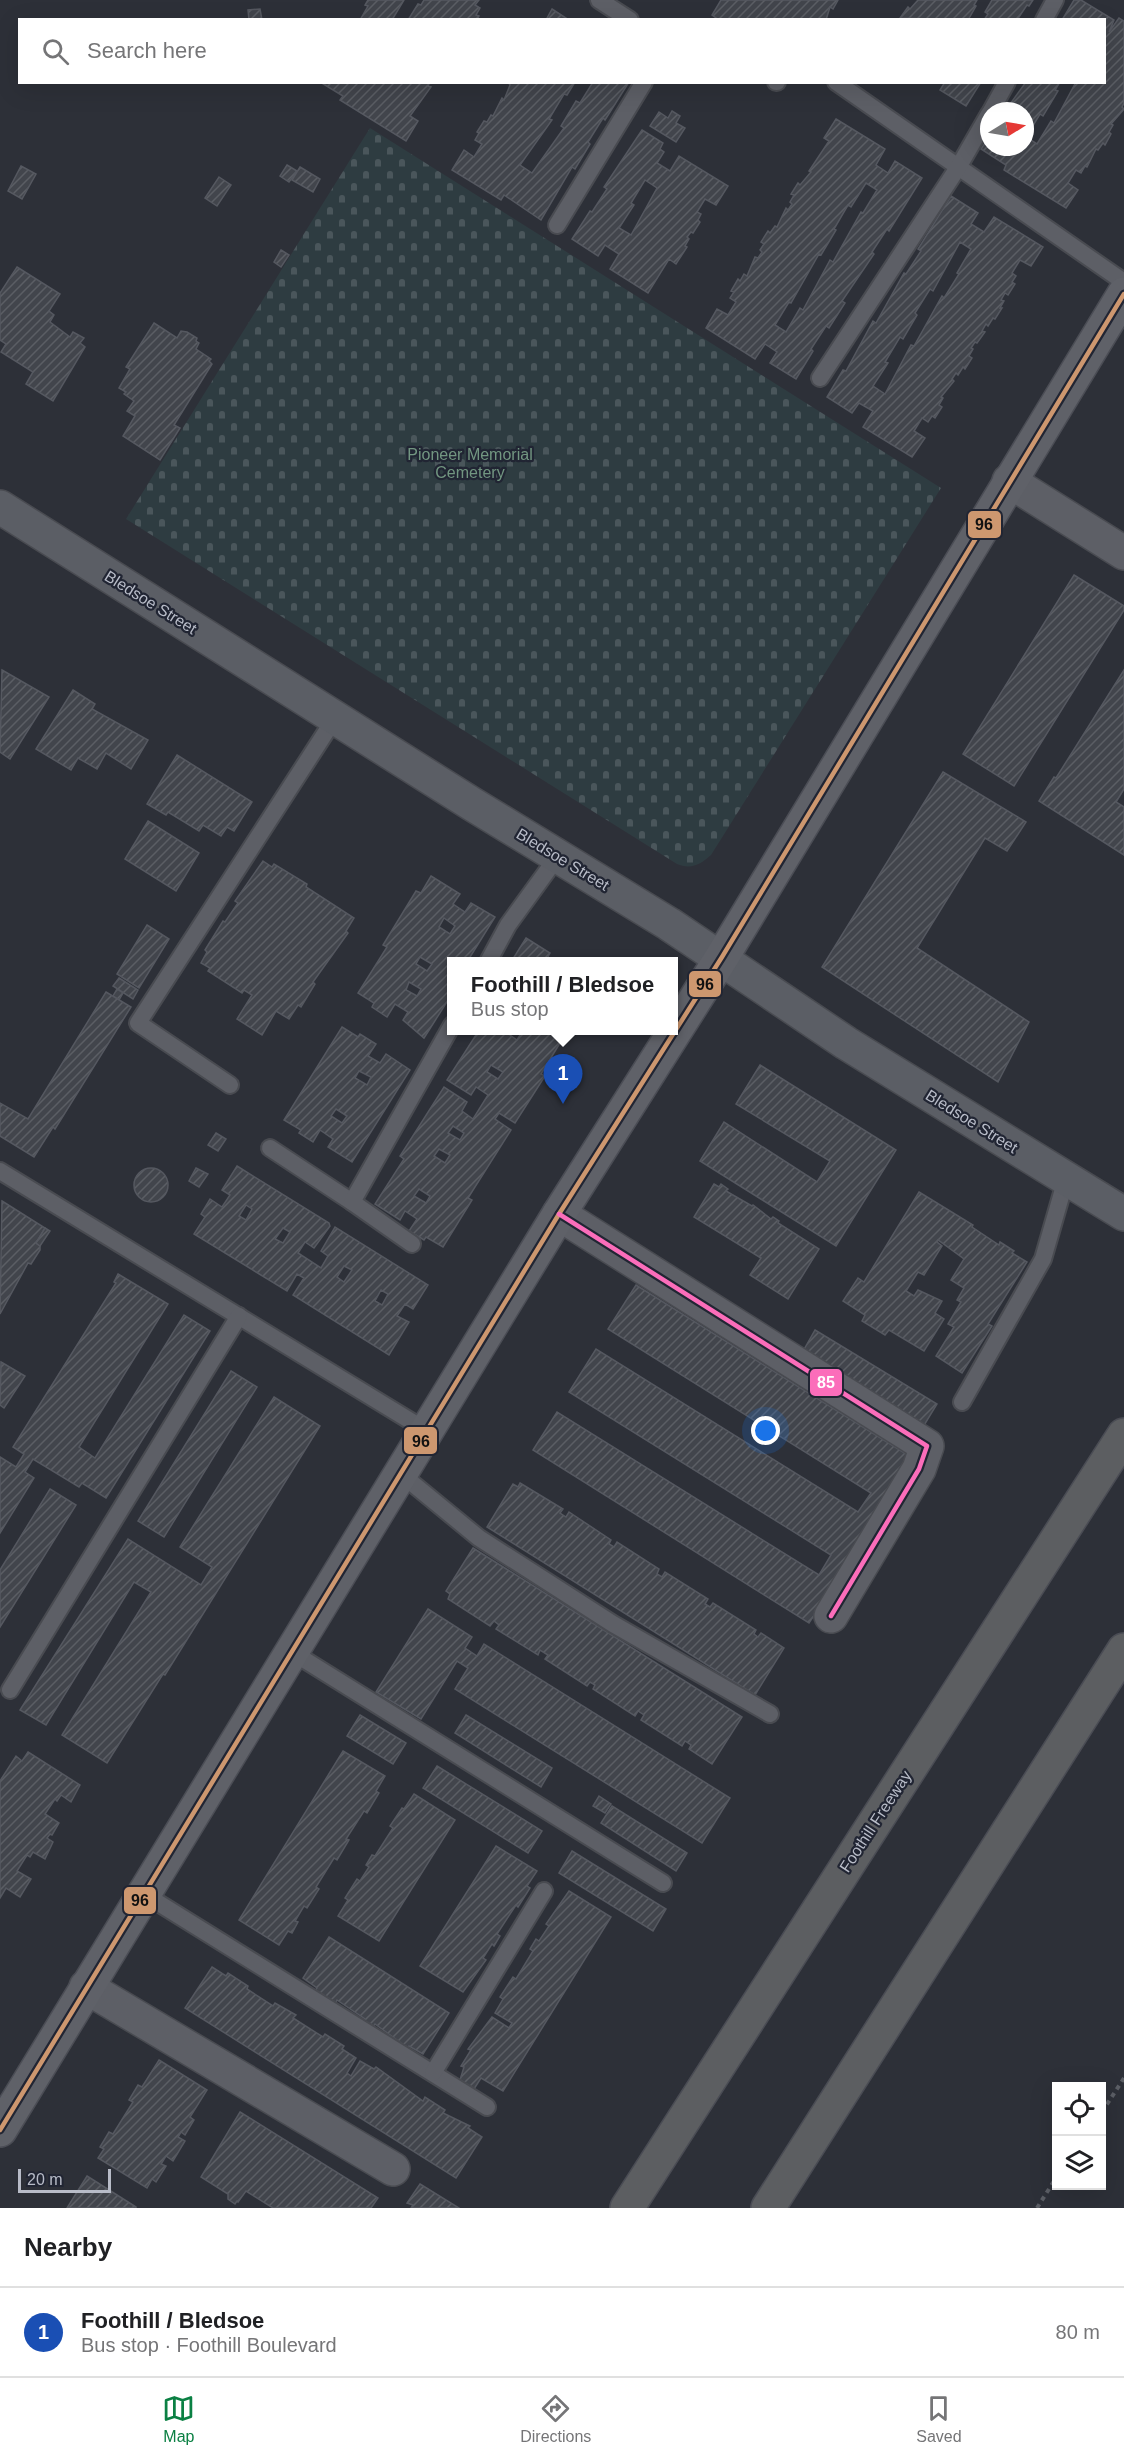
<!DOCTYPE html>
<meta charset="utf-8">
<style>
:root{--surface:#fff;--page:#f6f6f6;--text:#202124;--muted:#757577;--line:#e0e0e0;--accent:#0b8043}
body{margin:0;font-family:Arial,sans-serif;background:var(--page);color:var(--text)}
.controls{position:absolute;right:18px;bottom:18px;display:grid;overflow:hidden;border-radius:0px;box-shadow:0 6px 24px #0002}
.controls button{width:54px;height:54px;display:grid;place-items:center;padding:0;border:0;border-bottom:2px solid var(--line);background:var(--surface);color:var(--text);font:30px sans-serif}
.compass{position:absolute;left:980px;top:102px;width:54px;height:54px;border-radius:50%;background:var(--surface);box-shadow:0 6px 24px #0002;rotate:79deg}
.scale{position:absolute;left:18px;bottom:15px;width:93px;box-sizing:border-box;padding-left:6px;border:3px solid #b8bcc8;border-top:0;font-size:16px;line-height:21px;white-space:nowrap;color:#b8bcc8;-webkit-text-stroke:4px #212533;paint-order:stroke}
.you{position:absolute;left:766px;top:1431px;width:21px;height:21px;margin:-15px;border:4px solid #fff;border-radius:50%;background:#1a73e8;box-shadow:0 0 0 9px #1a73e833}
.badge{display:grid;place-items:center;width:39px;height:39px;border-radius:50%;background:var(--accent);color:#fff;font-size:20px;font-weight:700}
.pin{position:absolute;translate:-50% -50px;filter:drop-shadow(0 2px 3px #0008)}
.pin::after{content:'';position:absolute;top:32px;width:21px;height:18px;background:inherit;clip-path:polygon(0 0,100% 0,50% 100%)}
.popup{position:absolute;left:447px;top:957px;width:231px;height:78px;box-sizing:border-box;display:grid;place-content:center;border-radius:0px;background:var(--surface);filter:drop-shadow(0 2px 4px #0005);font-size:20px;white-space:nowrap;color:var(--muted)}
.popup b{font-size:22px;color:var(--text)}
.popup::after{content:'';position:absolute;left:50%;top:100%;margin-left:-12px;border:12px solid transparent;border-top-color:var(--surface)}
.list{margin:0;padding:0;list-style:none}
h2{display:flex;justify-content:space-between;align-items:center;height:78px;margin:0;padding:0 24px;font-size:26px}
h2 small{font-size:20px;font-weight:400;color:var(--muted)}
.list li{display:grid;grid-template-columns:39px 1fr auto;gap:18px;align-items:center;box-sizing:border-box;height:90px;padding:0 24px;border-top:2px solid var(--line)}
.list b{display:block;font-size:22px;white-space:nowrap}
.list p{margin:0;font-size:20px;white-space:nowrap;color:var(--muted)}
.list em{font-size:20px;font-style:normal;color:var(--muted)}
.icon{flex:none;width:33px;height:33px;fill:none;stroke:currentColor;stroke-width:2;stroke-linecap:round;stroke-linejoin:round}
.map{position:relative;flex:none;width:1124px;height:2208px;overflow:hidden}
.search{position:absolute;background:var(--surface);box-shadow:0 6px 24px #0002;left:18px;right:18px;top:18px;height:66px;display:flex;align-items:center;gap:15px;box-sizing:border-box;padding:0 21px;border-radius:0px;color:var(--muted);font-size:22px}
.sheet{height:168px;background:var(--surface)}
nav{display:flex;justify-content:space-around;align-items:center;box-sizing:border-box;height:84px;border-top:2px solid var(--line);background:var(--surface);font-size:16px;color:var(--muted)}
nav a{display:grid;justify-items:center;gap:3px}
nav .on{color:var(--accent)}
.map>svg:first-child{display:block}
</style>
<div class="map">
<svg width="1124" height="2208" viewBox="0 0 1124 2208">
<defs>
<pattern id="cemetery-stones" width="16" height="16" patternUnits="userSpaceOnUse" patternTransform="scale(1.5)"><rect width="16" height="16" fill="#2e3c41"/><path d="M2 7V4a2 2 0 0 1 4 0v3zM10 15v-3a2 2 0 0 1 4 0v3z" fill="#4a565b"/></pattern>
<pattern id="building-hatch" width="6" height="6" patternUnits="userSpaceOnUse" patternTransform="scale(1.5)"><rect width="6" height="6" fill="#42454c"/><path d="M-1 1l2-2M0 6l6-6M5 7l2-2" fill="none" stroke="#5b5e64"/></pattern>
</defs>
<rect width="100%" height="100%" fill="#2d3038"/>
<path fill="url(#cemetery-stones)" d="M370,128L941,488L711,855C701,864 691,870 677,864L126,519Z"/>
<g fill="url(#building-hatch)" stroke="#555860" stroke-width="1.5" fill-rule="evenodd">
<path d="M368,0H404L392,20H360L368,6L365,5Z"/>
<path d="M424,0H479L475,5L480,8L476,15L479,16L477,20H408L418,4L421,5Z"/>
<path d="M721,0H838L833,9L830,7L826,20H719L712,15Z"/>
<path d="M918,0H977L974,5L976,6L968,20L900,18L908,7L910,9Z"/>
<path d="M992,0H1033L1029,6L1027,5L1017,20H984L988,14L985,12Z"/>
<path d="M1074,0H1081L1114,20L1109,32L1119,18L1124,21V103L1122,107L1124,109L1111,124L1113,125L1109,132L1111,134L1105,145L1103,143L1098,150L1096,149L1087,167L1085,166L1081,173L1076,170L1068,183L1078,190L1066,208L1004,170L1006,165L981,149L989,137V147H1025V111H1005L1026,82H1060L1055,90L1058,91L1043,116L1040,114L1026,137L1037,144L1051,121L1054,123L1076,82H1104V20H1062Z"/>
<path d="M260,9L262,20H249L248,10Z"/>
<path d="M552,9L569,20H546Z"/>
<path d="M320,82H430L428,86L431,87L410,116L418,121L406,141L340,100L343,96Z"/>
<path d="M575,82L567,95L564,94L549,119L552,120L520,165L532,173L564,128L561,126L576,101L580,103L593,82H629L605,120L603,118L588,142L590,144L575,169L572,167L541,220L504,195L501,200L452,170L464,150L474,157L482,144L475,140L479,133L477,132L484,121L487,122L491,115L493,116L502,98L504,100L510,85L508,82Z"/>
<path d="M945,82H981L966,106L940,90Z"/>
<path d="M672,111L680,116L676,123L685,128L676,142L650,126L659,112L668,118Z"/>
<path d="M836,119L885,149L876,165L888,173L895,161L922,178L889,231L887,229L872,252L874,254L842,301L845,303L829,328L826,326L811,349L813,351L796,379L770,363L777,352L765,344L755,359L706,328L717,309L728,315L736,302L730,298L734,292L731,291L738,279L740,281L744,274L747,276L755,257L758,258L762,252L760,250L764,244L761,242L768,231L770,233L775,226L777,227L786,208L788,210L792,204L790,202L794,195L791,194L798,183L800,185L811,172L809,171L829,141L824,138ZM866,183L877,190L863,213L861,212L833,262L830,260L803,310L800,308L786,332L775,325L789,302L791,303L819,254L821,255L836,230L834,229L848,205L851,207Z"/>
<path d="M642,130L663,143L660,149L664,152L657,163L670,171L679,156L728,186L716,205L705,199L697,212L701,214L698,220L700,222L693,233L691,232L687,237L689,239L685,246L687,247L676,264L669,259L648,293L610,269L619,254L605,245L598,256L572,239L590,211L592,212L607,189L604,187ZM645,180L657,188L631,235L619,228L634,205L631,203Z"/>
<path d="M287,165L297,171L289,182L280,176Z"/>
<path d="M21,166L36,174L22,199L8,191Z"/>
<path d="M300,167L320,179L313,192L292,180Z"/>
<path d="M219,177L231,185L217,206L205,198Z"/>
<path d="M951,196L978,213L971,224L984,232L994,217L1043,247L1031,266L1020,260L1012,273L1016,276L1012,282L1015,284L1008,295L1005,293L1001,300L1004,301L1000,308H1002L995,319L993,318L988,326L986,324L982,331L985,332L977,343L975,342L971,348L973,349L969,356L972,358L965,369L963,367L958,375L956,373L952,379L954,381L941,397L943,398L939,405L942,407L935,418L932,416L928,422L922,418L914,431L925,438L912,457L863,427L873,411L859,403L852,413L827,397L843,370L846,371L873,321L876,323L904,273L906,274L921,251L918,249ZM960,242L971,249L957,273L959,274L944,298L942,296L914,346L911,345L885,394L873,386L888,363L885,362L900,337L903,339L917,315L915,313L930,289L933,291Z"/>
<path d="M281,250L289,255L281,267L274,262Z"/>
<path d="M17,267L60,294L49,311L54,315L50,322L70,337L73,332L84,338L80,343L85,347L53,401L26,384L33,372L1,352L6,344L0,340V293Z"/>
<path d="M154,323L177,338L181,331L187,332L197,338L196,341L199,343L196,349L211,359L209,361L212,364L174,425L180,428L160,460L123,436L135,416L127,411L134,401L124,394L126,392L119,388L130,369L126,367Z"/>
<path d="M1074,575L1124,606V610L1014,786L963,754Z"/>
<path d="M2,670L49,697L10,759L0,752Z"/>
<path d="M1124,670V789L1116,802L1124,807V855L1039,801L1054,777L1056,778Z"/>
<path d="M73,690L95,704L92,709L148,740L131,769L106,753L97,769L78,758L71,770L36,749Z"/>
<path d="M177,755L252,802L234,831L227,827L221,836L203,825L199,831L168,812L166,815L147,804Z"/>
<path d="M943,772L1026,822L1007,851L985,838L917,948L1029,1022L998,1082L822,967Z"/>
<path d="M148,821L199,853L176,891L125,859Z"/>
<path d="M263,861L272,867L274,864L307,884L306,887L354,918L346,931L348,933L313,982L315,984L301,1007L298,1005L289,1019L276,1011L262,1035L237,1019L252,995L244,990L242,993L208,971L210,968L201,963L207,952L205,950L223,921L225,922L238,903L235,901Z"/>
<path d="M431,876L460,894L453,904L465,912L471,903L495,917L467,962H452V994L424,1038L403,1020L408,1012L395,1004L387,1017L372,1007L374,1003L358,993L387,947L383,945L416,891L421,893ZM444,918L455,926L450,934L439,927ZM420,957L432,964L427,971L416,964ZM409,982L421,989L417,996L406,990Z"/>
<path d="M147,925L169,939L139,988L117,974Z"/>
<path d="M526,938L550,953L545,962H511Z"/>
<path d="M119,978L138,990L133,999L113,986Z"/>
<path d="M117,989L123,993L119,1000L113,996Z"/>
<path d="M106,992L131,1007L55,1129L53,1127L34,1157L0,1136V1103L28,1119Z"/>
<path d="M342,1027L358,1037L360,1034L376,1044L368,1056L380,1063L386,1054L410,1070L352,1162L328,1147L333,1139L320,1130L313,1142L299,1133L301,1130L284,1120ZM359,1071L371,1077L367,1085L355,1078ZM336,1109L347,1116L342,1123L331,1116Z"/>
<path d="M473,1030H508L507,1033L517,1040L522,1032L520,1030H568L541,1074L545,1076L515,1123L499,1113L495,1119L511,1130L468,1198L472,1200L443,1247L426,1237L424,1240L409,1231L417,1219L405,1211L400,1220L375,1204L404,1159L400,1156L444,1087L467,1102L462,1111L473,1119L488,1095L476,1087L471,1095L447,1080L476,1035L472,1032ZM491,1065L503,1072L498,1079L487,1072ZM453,1126L464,1133L460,1140L448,1133ZM439,1149L450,1155L445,1163L434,1156ZM419,1189L430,1196L426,1203L414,1196Z"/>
<path d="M760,1065L896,1150L836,1246L700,1161L724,1122L817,1182L830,1161L736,1104Z"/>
<path d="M574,1067L581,1070L573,1085L566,1081Z"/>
<path d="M216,1133L226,1139L218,1151L208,1145Z"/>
<path d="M237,1166L329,1223L330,1226L314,1248L305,1242L298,1253L321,1268L328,1256L321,1251L335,1227L428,1285L413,1309L405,1304L397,1316L409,1322L389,1355L293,1295L304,1278L297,1274L287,1291L194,1234L205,1217L201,1214L210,1199L222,1207L230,1195L222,1190ZM246,1205L252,1209L246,1220L239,1216ZM283,1228L290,1232L283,1243L275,1239ZM344,1266L352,1270L344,1282L337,1277ZM381,1290L388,1294L382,1305L375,1301Z"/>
<path d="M196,1168L208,1174L199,1187L189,1181Z"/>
<circle cx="151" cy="1185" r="17"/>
<path d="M714,1184L719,1187L721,1184L728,1189L726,1191L752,1206L753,1205L771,1219L773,1217L779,1221L778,1223L819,1249L788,1299L750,1275L761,1258L694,1217Z"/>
<path d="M919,1192L973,1225L972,1227L999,1245L1000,1242L1014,1251L1012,1253L1027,1262L988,1324L992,1326L962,1373L936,1356L954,1327L948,1324L961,1302L957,1300L964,1288L951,1280L964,1259L938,1240L937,1242L942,1246L924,1275L918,1272L906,1291L914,1296L918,1290L942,1301L935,1313L944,1319L924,1351L889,1330L885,1335L862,1321L865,1315L843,1301L858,1278L864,1282Z"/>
<path d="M2,1201L45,1228L36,1243L40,1246V1250L31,1264L28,1263L0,1314Z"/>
<path d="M45,1228L50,1231L40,1246L36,1243Z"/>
<path d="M118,1274L168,1304L79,1447L95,1458L184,1315L210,1331L106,1498L82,1483L79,1487L33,1459L25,1472L34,1478L0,1533V1457L16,1467L24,1454L13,1447L116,1283L114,1282Z"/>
<path d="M636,1285L911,1457L831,1583L825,1594L827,1596L809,1623L533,1450L557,1412L819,1575L831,1555L569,1392L596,1349L858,1512L871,1493L608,1329Z"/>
<path d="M815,1330L937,1404L923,1427L802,1353Z"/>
<path d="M1,1362L25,1376L4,1408L0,1405Z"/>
<path d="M231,1371L257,1387L164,1537L138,1521Z"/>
<path d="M274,1397L320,1426L165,1675L163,1674L107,1763L62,1735L151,1592L134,1582L46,1725L20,1710L128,1539L201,1585L212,1567L180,1547Z"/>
<path d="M520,1483L563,1509L560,1513L566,1517L569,1512L611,1540L609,1544L614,1547L617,1542L659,1569L657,1574L662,1577L665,1572L708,1599L705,1604L710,1607L713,1603L756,1630L754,1634L758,1637L761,1633L784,1648L755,1695L487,1527L513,1484L518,1487Z"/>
<path d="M50,1489L76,1505L0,1627V1570Z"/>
<path d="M473,1548L742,1717L712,1764L689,1749L691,1745L685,1741L682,1746L641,1720L644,1715L638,1711L635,1716L593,1689L595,1685L590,1682L587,1686L545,1659L548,1655L540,1650L538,1655L496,1629L499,1625L494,1621L490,1626L448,1599L450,1594L446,1591Z"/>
<path d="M428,1609L472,1637L465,1648L477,1656L484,1644L730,1798L702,1843L455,1689L468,1668L457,1661L421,1719L376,1692Z"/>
<path d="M360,1715L406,1743L393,1764L347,1736Z"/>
<path d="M466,1715L552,1768L541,1787L455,1733Z"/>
<path d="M343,1751L385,1776L376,1791L379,1793L367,1813L364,1811L346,1839L349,1840L337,1860L334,1858L316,1887L319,1889L307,1908L304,1906L295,1921L298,1922L292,1933L288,1931L279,1945L239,1920Z"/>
<path d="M28,1752L80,1785L71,1802L61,1795L57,1801L55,1799L45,1814L59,1823L52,1835L50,1834L47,1838L53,1842L45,1859L33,1852L30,1857L27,1855L17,1871L31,1879L20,1897L6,1888L0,1898V1781L16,1756L22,1761Z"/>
<path d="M437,1766L542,1831L528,1853L423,1788Z"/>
<path d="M414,1794L455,1820L379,1941L338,1916L348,1900L345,1898L357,1879L360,1881L369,1867L366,1865L372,1855L375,1856L393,1828L390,1826L402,1808L404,1809Z"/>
<path d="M599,1796L611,1804L605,1813L593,1806Z"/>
<path d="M612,1806L687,1853L676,1871L601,1823Z"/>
<path d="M496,1846L537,1871L527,1886L530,1888L518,1907L516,1905L497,1934L500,1936L494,1946L492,1944L483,1958L486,1960L463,1992L420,1966Z"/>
<path d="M572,1851L666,1909L653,1931L559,1873Z"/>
<path d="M569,1891L611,1917L503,2091L481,2078L474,2089L460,2080L464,2067L461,2066L471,2050L468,2049L492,2017L509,2028L512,2023L495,2013L503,1999L500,1997L513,1977L516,1979L533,1951L530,1949L536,1939L539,1941L549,1926L546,1924Z"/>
<path d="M329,1937L449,2013L423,2054L409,2046L408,2048L375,2024L373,2027L364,2021L365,2019L337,2000L335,2004L315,1991L317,1988L303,1978Z"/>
<path d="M212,1967L226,1976L228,1973L248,1986L247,1989L273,2006L275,2003L296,2015L293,2018L323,2037L325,2034L344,2046L342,2049L356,2058L347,2073L351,2076L360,2061L374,2069L376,2067L423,2101L425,2097L445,2110L443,2113L470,2126L468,2128L482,2137L456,2178L185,2008Z"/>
<path d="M159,2060L207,2090L190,2117L194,2120L185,2135L181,2132L178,2137L185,2141L173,2161L166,2156L161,2164L166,2166L156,2182L152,2179L147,2188L98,2158L104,2149L100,2147L109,2132L113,2134L133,2102L129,2100L138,2085L142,2087Z"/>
<path d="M240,2112L378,2198L371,2208H273L246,2191L238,2202L237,2201L235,2204L228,2199V2194L201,2177Z"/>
<path d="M87,2176L136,2207V2208H67Z"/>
<path d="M420,2184L459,2208H411L413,2205L407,2203Z"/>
</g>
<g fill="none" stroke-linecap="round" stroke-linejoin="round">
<defs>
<g id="lane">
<path d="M599,0L630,20"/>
<path d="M1044,20L1055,0"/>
<path d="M776,82H777"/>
<path d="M836,82L1124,282"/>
<path d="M991,111L1007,82"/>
<path d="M557,225L644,82"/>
<path d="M820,378L959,166L989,114"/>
<path d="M488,962L508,925L558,856"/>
<path d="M230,1085L138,1023L335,718"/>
<path d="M270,1148L352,1202"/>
<path d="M0,1171L427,1431"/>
<path d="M412,1244L352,1202L452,1025"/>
<path d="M962,1402L1043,1259L1066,1179"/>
<path d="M401,1474L479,1538L613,1624L770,1714"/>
<path d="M292,1652L663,1883"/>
<path d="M10,1690L239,1316"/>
<path d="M144,1894L487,2107"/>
<path d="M433,2073L544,1891"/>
</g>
<g id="street">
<path d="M1009,481L1124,553"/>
<path d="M559,1214L927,1446L919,1469L831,1616"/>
<path d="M86,1987L393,2169"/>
</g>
<path id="secondary" d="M0,507L472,804L669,924L846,1043L1124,1214"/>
<path id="primary" d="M0,2130L559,1214L722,957L1124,294"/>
<g id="highway">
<path d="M627,2208L1124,1435"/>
<path d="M768,2208L1124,1650"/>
</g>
</defs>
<use href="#lane" stroke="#494b51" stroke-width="20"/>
<use href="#street" stroke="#494b51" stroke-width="36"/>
<use href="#secondary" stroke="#494b51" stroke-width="36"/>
<use href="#primary" stroke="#4b4d55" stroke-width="36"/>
<use href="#highway" stroke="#4a4c54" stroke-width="36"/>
<g stroke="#5b5e65" stroke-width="4" stroke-dasharray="4.5 4.5" stroke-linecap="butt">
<path d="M1102,2112L1124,2078"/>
<path d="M1037,2208L1056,2178"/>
</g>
<use href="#lane" stroke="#5d5f66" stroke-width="16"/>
<use href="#street" stroke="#5d5f66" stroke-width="33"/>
<use href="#secondary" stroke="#5b5e65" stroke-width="33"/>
<use href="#primary" stroke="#5f6168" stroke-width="33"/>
<use href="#highway" stroke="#5c5e61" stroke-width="33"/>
<defs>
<path id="bus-1" d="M0,2130L559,1214L722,957L1124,294"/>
<path id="bus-2" d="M559,1214L927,1446L919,1469L831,1616"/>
</defs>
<use href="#bus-1" stroke="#212533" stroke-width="9"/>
<use href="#bus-2" stroke="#212533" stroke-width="9"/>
<use href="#bus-1" stroke="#cd976f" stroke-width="4.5"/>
<use href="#bus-2" stroke="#fb6dba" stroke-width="4.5"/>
</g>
<g text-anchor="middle" stroke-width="4.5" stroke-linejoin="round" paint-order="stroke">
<g font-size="16" fill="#729681" stroke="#212533">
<text x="470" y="460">Pioneer Memorial<tspan x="470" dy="18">Cemetery</tspan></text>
</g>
<g font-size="16" fill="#b8bcc8" stroke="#212533">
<text transform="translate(151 602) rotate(32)" y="6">Bledsoe Street</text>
<text transform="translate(563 859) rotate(31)" y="6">Bledsoe Street</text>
<text transform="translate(972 1121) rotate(32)" y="6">Bledsoe Street</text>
<text transform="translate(875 1821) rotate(-57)" y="6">Foothill Freeway</text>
</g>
</g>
<g stroke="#212533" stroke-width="2">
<rect x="967" y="510" width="35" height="29" rx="6" fill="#cd976f"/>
<rect x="688" y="970" width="34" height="28" rx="6" fill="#cd976f"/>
<rect x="809" y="1368" width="34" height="29" rx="6" fill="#fb6dba"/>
<rect x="403" y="1426" width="35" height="29" rx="6" fill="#cd976f"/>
<rect x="123" y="1886" width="34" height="29" rx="6" fill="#cd976f"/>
</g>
<g font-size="16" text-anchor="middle" font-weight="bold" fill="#fff">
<text x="826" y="1388">85</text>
</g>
<g font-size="16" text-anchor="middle" font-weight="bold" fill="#111">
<text x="984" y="530">96</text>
<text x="705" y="990">96</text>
<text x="421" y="1447">96</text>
<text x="140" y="1906">96</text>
</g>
</svg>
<div class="controls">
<button><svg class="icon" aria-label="locate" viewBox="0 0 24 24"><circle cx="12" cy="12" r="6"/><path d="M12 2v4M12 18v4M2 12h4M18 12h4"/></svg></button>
<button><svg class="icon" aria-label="layers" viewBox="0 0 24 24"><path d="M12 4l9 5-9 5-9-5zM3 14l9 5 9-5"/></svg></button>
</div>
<svg class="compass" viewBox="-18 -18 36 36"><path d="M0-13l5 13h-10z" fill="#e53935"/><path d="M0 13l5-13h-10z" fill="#757577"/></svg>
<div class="scale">20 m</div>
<div class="you"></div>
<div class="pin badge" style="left:563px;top:1104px;background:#1a4fb4">1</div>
<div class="popup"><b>Foothill / Bledsoe</b>Bus stop</div>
<div class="search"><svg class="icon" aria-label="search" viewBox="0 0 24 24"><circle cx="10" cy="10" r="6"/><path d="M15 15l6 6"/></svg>Search here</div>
</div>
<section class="sheet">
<h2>Nearby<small></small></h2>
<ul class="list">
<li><span class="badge" style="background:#1a4fb4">1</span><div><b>Foothill / Bledsoe</b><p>Bus stop · Foothill Boulevard</p></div><em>80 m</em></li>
</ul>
</section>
<nav>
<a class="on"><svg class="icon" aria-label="map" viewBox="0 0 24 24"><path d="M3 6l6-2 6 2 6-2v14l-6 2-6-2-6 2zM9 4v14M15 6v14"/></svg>Map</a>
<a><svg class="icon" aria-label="directions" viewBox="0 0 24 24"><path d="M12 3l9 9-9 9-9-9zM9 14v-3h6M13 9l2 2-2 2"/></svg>Directions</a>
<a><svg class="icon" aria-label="saved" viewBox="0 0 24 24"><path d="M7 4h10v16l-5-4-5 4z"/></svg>Saved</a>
</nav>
